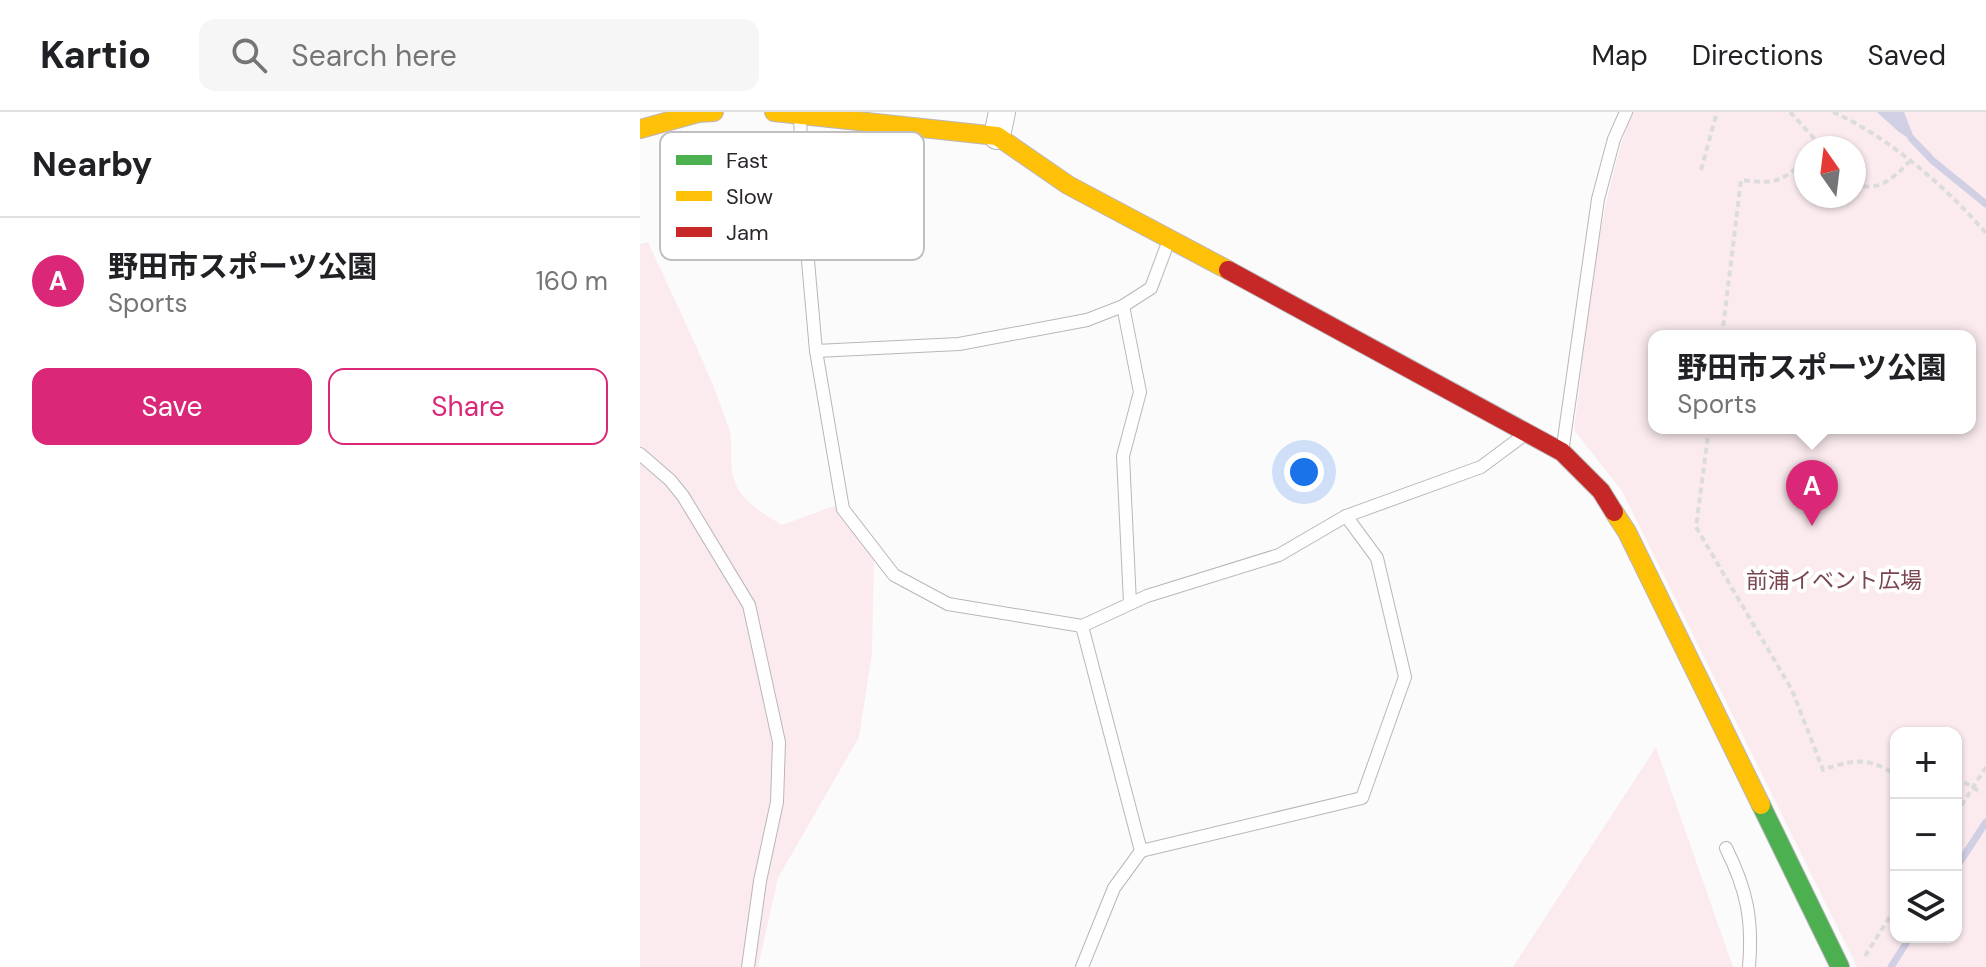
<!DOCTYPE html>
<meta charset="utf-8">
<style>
:root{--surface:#fff;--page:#f6f6f6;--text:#202124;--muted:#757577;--line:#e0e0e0;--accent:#db2777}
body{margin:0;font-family:"DM Sans","Noto Sans JP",sans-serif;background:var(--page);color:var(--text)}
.controls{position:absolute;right:24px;bottom:24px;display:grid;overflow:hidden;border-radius:16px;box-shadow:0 2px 6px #0004}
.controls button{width:72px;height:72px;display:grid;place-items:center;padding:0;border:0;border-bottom:2px solid var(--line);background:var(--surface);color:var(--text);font:40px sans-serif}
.compass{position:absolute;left:1154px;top:24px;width:72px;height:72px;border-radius:50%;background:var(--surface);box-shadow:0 2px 6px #0004;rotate:346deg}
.you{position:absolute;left:664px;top:360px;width:28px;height:28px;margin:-20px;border:6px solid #fff;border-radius:50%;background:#1a73e8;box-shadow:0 0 0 12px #1a73e833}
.badge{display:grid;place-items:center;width:52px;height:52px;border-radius:50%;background:var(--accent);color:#fff;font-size:26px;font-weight:700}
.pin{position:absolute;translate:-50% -66px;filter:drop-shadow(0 2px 4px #0008)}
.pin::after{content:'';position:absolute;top:42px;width:28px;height:24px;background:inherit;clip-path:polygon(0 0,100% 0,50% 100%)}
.popup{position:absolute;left:1008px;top:218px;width:328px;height:104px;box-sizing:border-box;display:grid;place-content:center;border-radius:16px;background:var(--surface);filter:drop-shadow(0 2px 6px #0005);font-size:26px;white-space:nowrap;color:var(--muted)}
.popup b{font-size:30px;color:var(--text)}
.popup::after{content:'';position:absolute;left:50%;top:100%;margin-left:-16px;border:16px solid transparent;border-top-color:var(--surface)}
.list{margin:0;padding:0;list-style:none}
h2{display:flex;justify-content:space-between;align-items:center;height:104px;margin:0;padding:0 32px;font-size:34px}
h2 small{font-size:26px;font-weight:400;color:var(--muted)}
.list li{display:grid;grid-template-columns:52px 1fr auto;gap:24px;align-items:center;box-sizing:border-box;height:128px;padding:0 32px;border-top:2px solid var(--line)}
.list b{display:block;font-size:30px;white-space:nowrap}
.list p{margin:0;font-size:26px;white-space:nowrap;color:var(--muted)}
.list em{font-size:26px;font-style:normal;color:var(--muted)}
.actions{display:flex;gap:16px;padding:24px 32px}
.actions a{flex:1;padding:18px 0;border:2px solid var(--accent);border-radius:16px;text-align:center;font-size:28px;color:var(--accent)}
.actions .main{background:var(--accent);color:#fff}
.icon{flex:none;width:44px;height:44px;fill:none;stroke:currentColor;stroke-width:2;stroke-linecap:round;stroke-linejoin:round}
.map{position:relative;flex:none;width:1346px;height:855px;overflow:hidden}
header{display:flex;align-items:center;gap:48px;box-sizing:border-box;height:112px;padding:0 40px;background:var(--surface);border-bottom:2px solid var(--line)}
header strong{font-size:38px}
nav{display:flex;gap:44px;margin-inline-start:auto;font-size:28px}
.search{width:560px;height:72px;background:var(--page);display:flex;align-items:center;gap:20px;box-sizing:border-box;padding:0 28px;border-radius:16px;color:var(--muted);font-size:30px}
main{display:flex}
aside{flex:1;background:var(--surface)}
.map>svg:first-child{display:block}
</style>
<header>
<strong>Kartio</strong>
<div class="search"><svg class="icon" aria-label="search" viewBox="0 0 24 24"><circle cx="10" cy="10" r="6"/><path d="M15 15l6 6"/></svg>Search here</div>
<nav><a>Map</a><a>Directions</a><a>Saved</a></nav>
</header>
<main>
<aside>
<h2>Nearby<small></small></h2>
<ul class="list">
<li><span class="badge">A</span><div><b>野田市スポーツ公園</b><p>Sports</p></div><em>160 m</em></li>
</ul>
<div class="actions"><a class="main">Save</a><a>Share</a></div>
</aside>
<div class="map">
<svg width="1346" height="855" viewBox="0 0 1346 855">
<rect width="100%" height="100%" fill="#fcfbfc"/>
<g fill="#fbebee" fill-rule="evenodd">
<path d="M992,0H1346V855H1217L982,379L934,318C948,211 955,102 992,0ZM1166,36H1214V84H1166ZM1014,224H1330V316H1014ZM1256,621H1316V825H1256Z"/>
<path d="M8,130C35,190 66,250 88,313C95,333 87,353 96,373C104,391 126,403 142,413L202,391L212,416L234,445L232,541L219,625L138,766L118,855H0V132Z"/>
<path d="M1016,635L1093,855H873Z"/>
</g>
<path fill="#d0cfe4" d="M1237,0H1264L1276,31L1259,20Z"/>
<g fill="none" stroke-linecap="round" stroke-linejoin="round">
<g stroke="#d0cfe4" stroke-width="7">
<path d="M1271,26L1293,49L1346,92"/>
<path d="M1316,756L1346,710"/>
<path d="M1251,855L1270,825"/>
</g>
<defs>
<g id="lane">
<path d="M160,4L164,104L176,239L203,397L254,463L308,492L442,514L507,484L639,443L706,404L841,355L884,323"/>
<path d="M483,194L500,280L483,344L490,491"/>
<path d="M176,239L319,232L447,208L483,194L511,176L529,128"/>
<path d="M923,334L958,87L974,27L986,0"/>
<path d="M0,342L30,368L43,384L109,493L139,630L137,690L120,769L108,855"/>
<path d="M442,514L501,739L474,776L442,855"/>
<path d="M1086,736C1107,778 1113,808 1109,855"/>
<path d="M501,739L722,686L765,565L737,446L706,404"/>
</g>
<path id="street" d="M357,24L362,0"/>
<path id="fast" d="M1121,693L1200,855"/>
<g id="slow">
<path d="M134,0L357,24L428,73L588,158"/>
<path d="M0,17L58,1L74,0"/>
<path d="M974,400L987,420L1121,693"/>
</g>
<path id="jam" d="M588,158L922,340L961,379L974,400"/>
</defs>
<use href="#lane" stroke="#b9b6b9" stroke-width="14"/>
<use href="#street" stroke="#b9b6b9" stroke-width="28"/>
<use href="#fast" stroke="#b9b6b9" stroke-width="20"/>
<use href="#slow" stroke="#b9b6b9" stroke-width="20"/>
<use href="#jam" stroke="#b9b6b9" stroke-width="20"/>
<g stroke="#dddcdd" stroke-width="4" stroke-dasharray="6 4" stroke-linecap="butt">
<path d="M1150,0L1182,35"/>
<path d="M1193,0C1249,25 1306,75 1346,121"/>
<path d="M1061,58L1077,0"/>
<path d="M1214,71C1238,82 1253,66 1269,50"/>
<path d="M1082,224L1101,68C1135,72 1140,71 1166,48"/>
<path d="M1069,316L1056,415L1152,578L1183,658C1214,647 1228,645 1256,663"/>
<path d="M1316,665L1342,681"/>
<path d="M1316,702L1346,655"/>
<path d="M1225,844L1256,795"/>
</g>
<use href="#lane" stroke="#fffeff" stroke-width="12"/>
<use href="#street" stroke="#fffeff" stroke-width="26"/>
<use href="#fast" stroke="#4caf50" stroke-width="18"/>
<use href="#slow" stroke="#ffc107" stroke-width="18"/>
<use href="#jam" stroke="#c62828" stroke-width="18"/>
</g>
<g text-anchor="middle" stroke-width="8" stroke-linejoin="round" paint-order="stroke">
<g font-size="22" fill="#79454e" stroke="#fff">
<text x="1194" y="476">前浦イベント広場</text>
</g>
</g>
<rect x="20" y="20" width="264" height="128" rx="12" fill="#fff" stroke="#c0bec0" stroke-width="2"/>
<rect x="36" y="43" width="36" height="10" fill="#4caf50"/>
<rect x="36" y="79" width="36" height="10" fill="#ffc107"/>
<rect x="36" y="115" width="36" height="10" fill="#c62828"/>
<g font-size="22" fill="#2c262c">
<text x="86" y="56">Fast</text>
<text x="86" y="92">Slow</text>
<text x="86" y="128">Jam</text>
</g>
</svg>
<div class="controls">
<button>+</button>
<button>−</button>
<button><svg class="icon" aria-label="layers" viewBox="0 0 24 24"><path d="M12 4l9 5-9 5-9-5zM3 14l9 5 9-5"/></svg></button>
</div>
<svg class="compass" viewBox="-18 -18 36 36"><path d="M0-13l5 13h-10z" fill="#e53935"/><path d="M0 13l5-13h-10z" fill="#757577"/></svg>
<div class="you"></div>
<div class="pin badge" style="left:1172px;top:414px">A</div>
<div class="popup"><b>野田市スポーツ公園</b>Sports</div>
</div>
</main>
